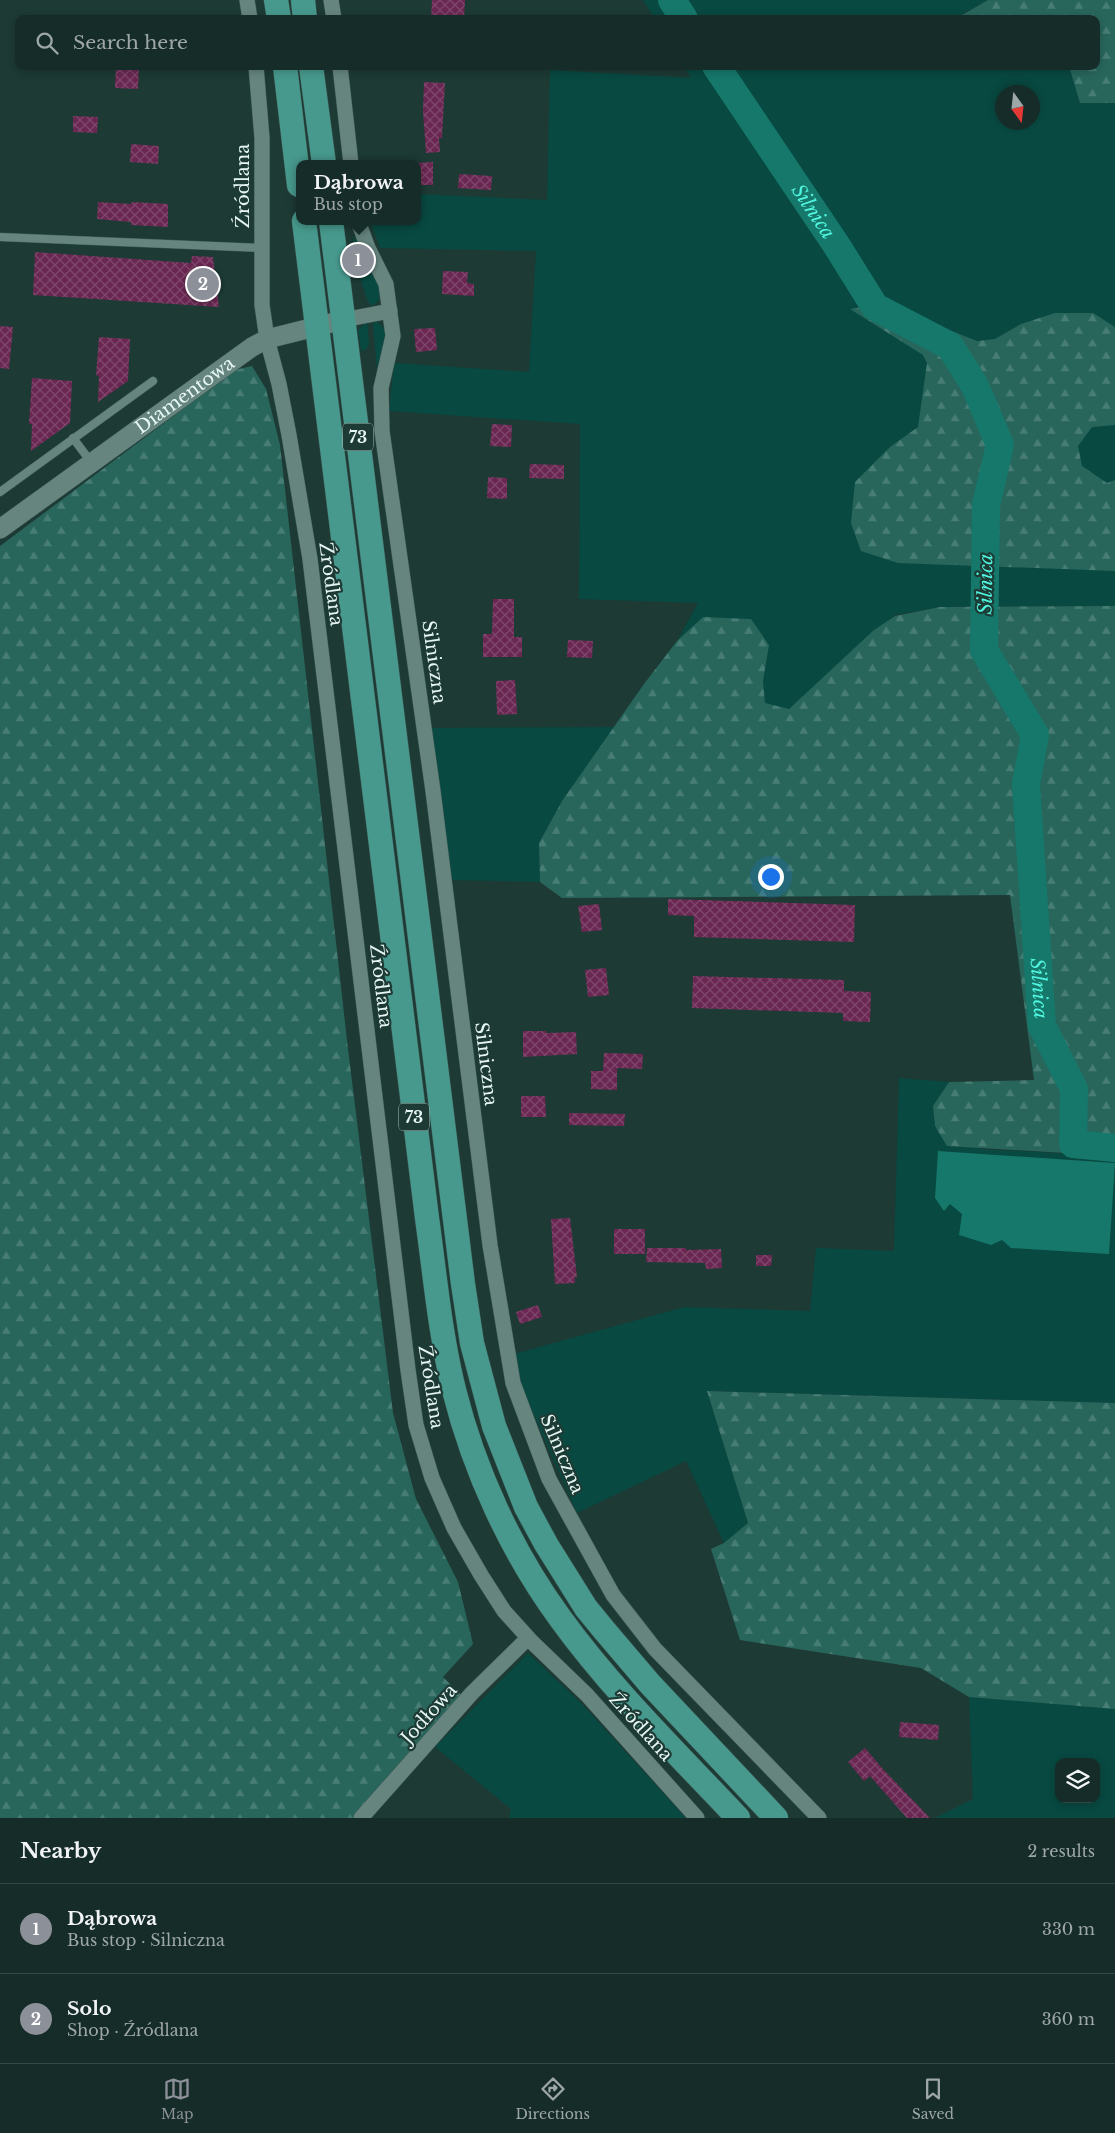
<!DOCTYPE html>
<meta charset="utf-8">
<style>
:root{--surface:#162c28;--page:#1f3430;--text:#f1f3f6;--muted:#9ea7a8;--line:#354845;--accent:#8c9099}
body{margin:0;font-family:"Libre Baskerville",serif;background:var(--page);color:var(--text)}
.controls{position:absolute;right:15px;bottom:15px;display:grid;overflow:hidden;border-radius:10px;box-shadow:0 2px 8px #0003}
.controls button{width:45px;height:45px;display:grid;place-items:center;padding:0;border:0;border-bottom:1px solid var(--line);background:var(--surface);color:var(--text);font:25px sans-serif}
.compass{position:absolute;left:995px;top:85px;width:45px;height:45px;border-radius:50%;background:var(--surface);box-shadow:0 2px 8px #0003;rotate:165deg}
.you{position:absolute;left:770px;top:876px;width:18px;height:18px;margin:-12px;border:4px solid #fff;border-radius:50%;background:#1a73e8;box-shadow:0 0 0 8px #1a73e833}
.badge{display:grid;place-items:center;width:32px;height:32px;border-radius:50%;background:var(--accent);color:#fff;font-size:16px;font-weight:700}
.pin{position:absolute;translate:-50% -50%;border:2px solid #fff;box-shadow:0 1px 5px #0006}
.popup{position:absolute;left:296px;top:160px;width:125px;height:65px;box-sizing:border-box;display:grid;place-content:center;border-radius:10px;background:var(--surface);filter:drop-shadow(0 1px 4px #0005);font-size:16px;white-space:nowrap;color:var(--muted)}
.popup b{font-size:19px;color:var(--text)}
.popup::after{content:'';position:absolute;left:50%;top:100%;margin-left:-10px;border:10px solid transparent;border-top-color:var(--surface)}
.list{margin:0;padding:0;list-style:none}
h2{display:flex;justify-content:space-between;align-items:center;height:65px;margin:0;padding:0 20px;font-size:21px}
h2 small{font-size:16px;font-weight:400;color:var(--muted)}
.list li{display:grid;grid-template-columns:32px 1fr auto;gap:15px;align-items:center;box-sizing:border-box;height:90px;padding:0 20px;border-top:1px solid var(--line)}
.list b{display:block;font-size:19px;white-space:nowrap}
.list p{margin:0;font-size:16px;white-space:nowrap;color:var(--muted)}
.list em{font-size:16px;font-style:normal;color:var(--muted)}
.icon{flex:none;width:28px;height:28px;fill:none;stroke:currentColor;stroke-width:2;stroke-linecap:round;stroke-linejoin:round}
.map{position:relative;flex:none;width:1115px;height:1818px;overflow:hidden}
.search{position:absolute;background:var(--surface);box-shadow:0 2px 8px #0003;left:15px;right:15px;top:15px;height:55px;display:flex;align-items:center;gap:12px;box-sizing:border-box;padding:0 18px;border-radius:10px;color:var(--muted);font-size:19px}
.sheet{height:245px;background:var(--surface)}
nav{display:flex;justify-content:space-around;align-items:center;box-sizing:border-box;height:70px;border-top:1px solid var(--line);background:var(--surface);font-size:14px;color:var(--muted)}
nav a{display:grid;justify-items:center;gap:2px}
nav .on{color:var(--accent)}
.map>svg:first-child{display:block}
</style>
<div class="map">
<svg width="1115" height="1818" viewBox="0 0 1115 1818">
<defs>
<pattern id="forest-firs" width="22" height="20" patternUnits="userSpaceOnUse" patternTransform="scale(1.25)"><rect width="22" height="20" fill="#28665c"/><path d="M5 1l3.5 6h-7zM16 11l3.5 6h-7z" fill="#477d74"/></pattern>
<pattern id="building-cross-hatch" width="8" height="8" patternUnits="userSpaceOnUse" patternTransform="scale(1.25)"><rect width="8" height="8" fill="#6a2752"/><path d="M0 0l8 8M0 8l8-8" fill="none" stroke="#7f476b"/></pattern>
</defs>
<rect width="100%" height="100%" fill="#1d3a35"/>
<g fill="#084941" fill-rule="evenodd">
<path d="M643,0H988L962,14L964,19H655Z"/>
<path d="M684,66H1069L1080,103H1115V606L940,607L895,615L789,709L765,704L763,681L769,645L704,617L677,641L698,603L579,599L580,424L389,411L394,363L529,372L536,251L380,248L370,221H417V194L547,200L550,70L691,78ZM1002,92H1032V122H1002Z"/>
<path d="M353,236C358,241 360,250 363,257C370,270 392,296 372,306L368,302L357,268L360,267L358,253H355Z"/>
<path d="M375,321C394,330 382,354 377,369L373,325Z"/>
<path d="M367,322L369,344L366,350L361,351L358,330Z"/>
<path d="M615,727L562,801L539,843L540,882L450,880L430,728Z"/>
<path d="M899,1078L949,1082L933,1106L980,1149L1115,1156V1403L707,1391L748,1523L724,1543L686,1461L577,1513L519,1381L514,1354L684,1307L810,1311L816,1248L894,1251Z"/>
<path d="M528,1653L581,1703L686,1818H509L511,1809L435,1747Z"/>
<path d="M969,1697L1115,1707V1818H935L973,1799ZM1059,1762H1096V1799H1059Z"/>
</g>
<g fill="url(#forest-firs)">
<path d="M988,0H1115V103H1080L1069,66H1096V19H964L962,15Z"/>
<path d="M884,304L977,341L995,339L1021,324L1055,313H1093L1115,327V425L1092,427L1078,446L1082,466L1107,483L1115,480V571L898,563L861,551L851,523L855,482L890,447L918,427L927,363L923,355L850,309Z"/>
<path d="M252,366L266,389L280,445L348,1049L393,1413L416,1499L458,1582L473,1644L443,1677L465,1699L363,1818H0V546L235,370Z"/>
<path d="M1115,606V1156L947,1146L935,1126L933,1106L949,1082L1034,1080L1010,895L562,898L540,882L539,843L562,801L644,684L677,641L703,617L751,619L769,645L763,681L765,703L789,709L874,630L895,616L940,607Z"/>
<path d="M707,1391L1115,1403V1709L969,1697L921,1668L740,1640L711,1549L724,1543L748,1523Z"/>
</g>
<path fill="#16786b" d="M938,1151L1115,1163L1109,1254L1011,1248L1002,1240L991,1245L959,1235L962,1214L950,1204L944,1211L935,1198Z"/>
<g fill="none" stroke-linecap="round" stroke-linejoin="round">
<g stroke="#16786b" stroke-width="28">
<path d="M672,0L684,19"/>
<path id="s1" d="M716,66L837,246L875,307L950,346L975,386L1000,445L986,505L984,650L1035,735L1026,784L1042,1026L1074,1089L1073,1144L1115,1148"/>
</g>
</g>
<g fill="url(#building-cross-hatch)">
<path d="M432,0H465L464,19H431Z"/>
<path d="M116,66H139L138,89L115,88Z"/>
<path d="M424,82L445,83L442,138H439L440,152L426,153L423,111Z"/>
<path d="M73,116L98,117L97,133L73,132Z"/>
<path d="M131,144L159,146L158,164L130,162Z"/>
<path d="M433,162V185H417V163Z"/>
<path d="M459,174L492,176L491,190L458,188Z"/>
<path d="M98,202L131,204L132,202L168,204V227L131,225V222L97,219Z"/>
<path d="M35,252L191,263L192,256L213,257L219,307L33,295Z"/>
<path d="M443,271L468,272L467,283L474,284V296L442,294Z"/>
<path d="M0,326L13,327L9,369L0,368Z"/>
<path d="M435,328L437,350L416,352L414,329Z"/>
<path d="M99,337L130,339L128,381L98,402L99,376L96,375Z"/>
<path d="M32,378L72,381L70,423L31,451L32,424H29Z"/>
<path d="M492,424L512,425L511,447L490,446Z"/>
<path d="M530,464L564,465V479L529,478Z"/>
<path d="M488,477L507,478V499L487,498Z"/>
<path d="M493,599H514V637H522V657H483V634H492Z"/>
<path d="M568,640L593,641L592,658L567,657Z"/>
<path d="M515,680L517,714L497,715L496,681Z"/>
<path d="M668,899L855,905L854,942L694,937V916L668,915Z"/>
<path d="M599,904L602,930L582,932L578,906Z"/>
<path d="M606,968L609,995L588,997L585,970Z"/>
<path d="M693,976L844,980V991L871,992L870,1022L843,1021V1013L692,1008Z"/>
<path d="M523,1031H546V1033L576,1032L577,1054L523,1057Z"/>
<path d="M604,1053L643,1054L642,1069L617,1068V1090L591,1089V1071H603Z"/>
<path d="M521,1096H545L546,1117H521Z"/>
<path d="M569,1113L625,1114L624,1126L569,1125Z"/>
<path d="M570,1218L577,1277H575V1283L555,1284L551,1219Z"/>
<rect x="614" y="1229" width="31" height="25"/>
<path d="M647,1248H686V1250L721,1249L722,1268L706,1269L705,1263L646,1262Z"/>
<path d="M756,1255H772L771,1266H756Z"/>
<path d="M538,1305L542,1317L520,1324L516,1312Z"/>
<path d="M900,1722L939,1725L938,1740L899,1737Z"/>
<path d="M865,1748L882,1768L930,1818H907L870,1776L864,1781L848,1762Z"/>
</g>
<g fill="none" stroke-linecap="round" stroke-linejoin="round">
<defs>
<g id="service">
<path d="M0,237L262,248"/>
<path d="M73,438L91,462"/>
<path d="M0,492L153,381"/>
</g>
<g id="minor">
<path d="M247,0L250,19"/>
<path d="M331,0L334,19"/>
<path d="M256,66L262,138V305L267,339L279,384L289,435L310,559L408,1370L416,1425L432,1478L454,1528L481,1575L504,1611L532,1642L587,1695L697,1818"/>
<path d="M340,66L351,164"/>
<path d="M358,221L368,248L386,284L393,336L381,388L382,431L433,791L490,1245L513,1383L549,1479L613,1595L655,1649L819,1818"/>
<path d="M343,320L390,311"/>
<path d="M361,1818L472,1693L528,1638"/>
</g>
<g id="tertiary">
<path id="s2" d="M0,529L252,347L267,339L343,320"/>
</g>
<g id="primary">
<path d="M276,0L279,19"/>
<path d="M303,0L305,19"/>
<path d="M285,66L299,185"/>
<path d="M311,66L324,164"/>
<path d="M304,221L427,1218C435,1275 440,1334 454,1390C474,1470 511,1551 560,1618C612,1690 677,1753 738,1818"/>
<path d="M331,221L463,1284L472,1343L494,1426L526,1507L546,1544L586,1608L604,1630L650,1684L776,1818"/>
</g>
</defs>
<use href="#service" stroke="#3e5955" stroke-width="9"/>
<use href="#minor" stroke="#3e5955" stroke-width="16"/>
<use href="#tertiary" stroke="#3e5955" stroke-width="20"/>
<use href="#primary" stroke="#3e5955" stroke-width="25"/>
<use href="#service" stroke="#66857f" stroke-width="8"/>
<use href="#minor" stroke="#66857f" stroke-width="15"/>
<use href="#tertiary" stroke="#66857f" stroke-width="19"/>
<use href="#primary" stroke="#47998d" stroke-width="24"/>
</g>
<g text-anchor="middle" stroke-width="4.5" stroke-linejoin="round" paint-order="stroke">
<g fill="#1d3a35" stroke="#aabeba" stroke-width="1">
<rect x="343" y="423.5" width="30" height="27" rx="4"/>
<rect x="399" y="1103.5" width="30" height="27" rx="4"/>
</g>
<g font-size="16" font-weight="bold" fill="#e6f7f3">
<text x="358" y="443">73</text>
<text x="414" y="1123">73</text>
</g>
<g font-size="18" fill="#e6f7f3" stroke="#1d3a35">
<text transform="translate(243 186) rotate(-90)" y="6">Źródlana</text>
<text dy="6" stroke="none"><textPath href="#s2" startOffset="228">Diamentowa</textPath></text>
<text transform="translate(331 584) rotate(82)" y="6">Źródlana</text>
<text transform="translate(434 662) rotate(82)" y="6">Silniczna</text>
<text transform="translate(381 986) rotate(83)" y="6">Źródlana</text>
<text transform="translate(486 1064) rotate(83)" y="6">Silniczna</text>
<text transform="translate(431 1387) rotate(81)" y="6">Źródlana</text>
<text transform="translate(562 1454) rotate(67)" y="6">Silniczna</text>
<text transform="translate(429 1714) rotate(-48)" y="6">Jodłowa</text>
<text transform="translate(641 1727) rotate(48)" y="6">Źródlana</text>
</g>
<g font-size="19" font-style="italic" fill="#50f6df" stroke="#1d3a35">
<text dy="7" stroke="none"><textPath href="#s1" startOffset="175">Silnica</textPath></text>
<text transform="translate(985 584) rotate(-89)" y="7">Silnica</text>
<text dy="7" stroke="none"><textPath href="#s1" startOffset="1045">Silnica</textPath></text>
</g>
</g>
</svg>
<div class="controls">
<button><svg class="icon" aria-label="layers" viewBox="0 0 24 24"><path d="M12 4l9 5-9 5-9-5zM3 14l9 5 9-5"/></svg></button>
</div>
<svg class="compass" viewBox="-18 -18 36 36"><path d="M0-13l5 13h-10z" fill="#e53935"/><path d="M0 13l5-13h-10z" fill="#9ea7a8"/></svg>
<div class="you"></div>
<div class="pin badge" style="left:358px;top:260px">1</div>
<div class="popup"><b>Dąbrowa</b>Bus stop</div>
<div class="pin badge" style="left:203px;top:284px">2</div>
<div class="search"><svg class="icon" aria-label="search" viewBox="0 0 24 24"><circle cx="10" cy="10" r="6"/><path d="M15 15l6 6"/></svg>Search here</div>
</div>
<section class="sheet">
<h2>Nearby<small>2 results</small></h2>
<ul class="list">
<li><span class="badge">1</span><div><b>Dąbrowa</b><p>Bus stop · Silniczna</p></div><em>330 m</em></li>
<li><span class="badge">2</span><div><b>Solo</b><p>Shop · Źródlana</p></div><em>360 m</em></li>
</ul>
</section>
<nav>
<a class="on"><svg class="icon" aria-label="map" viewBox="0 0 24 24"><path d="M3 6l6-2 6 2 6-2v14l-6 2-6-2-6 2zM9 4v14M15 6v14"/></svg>Map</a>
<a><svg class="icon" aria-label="directions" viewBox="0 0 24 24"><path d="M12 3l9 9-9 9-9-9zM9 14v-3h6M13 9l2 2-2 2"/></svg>Directions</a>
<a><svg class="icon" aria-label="saved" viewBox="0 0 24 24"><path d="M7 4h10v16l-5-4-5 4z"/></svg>Saved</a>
</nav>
